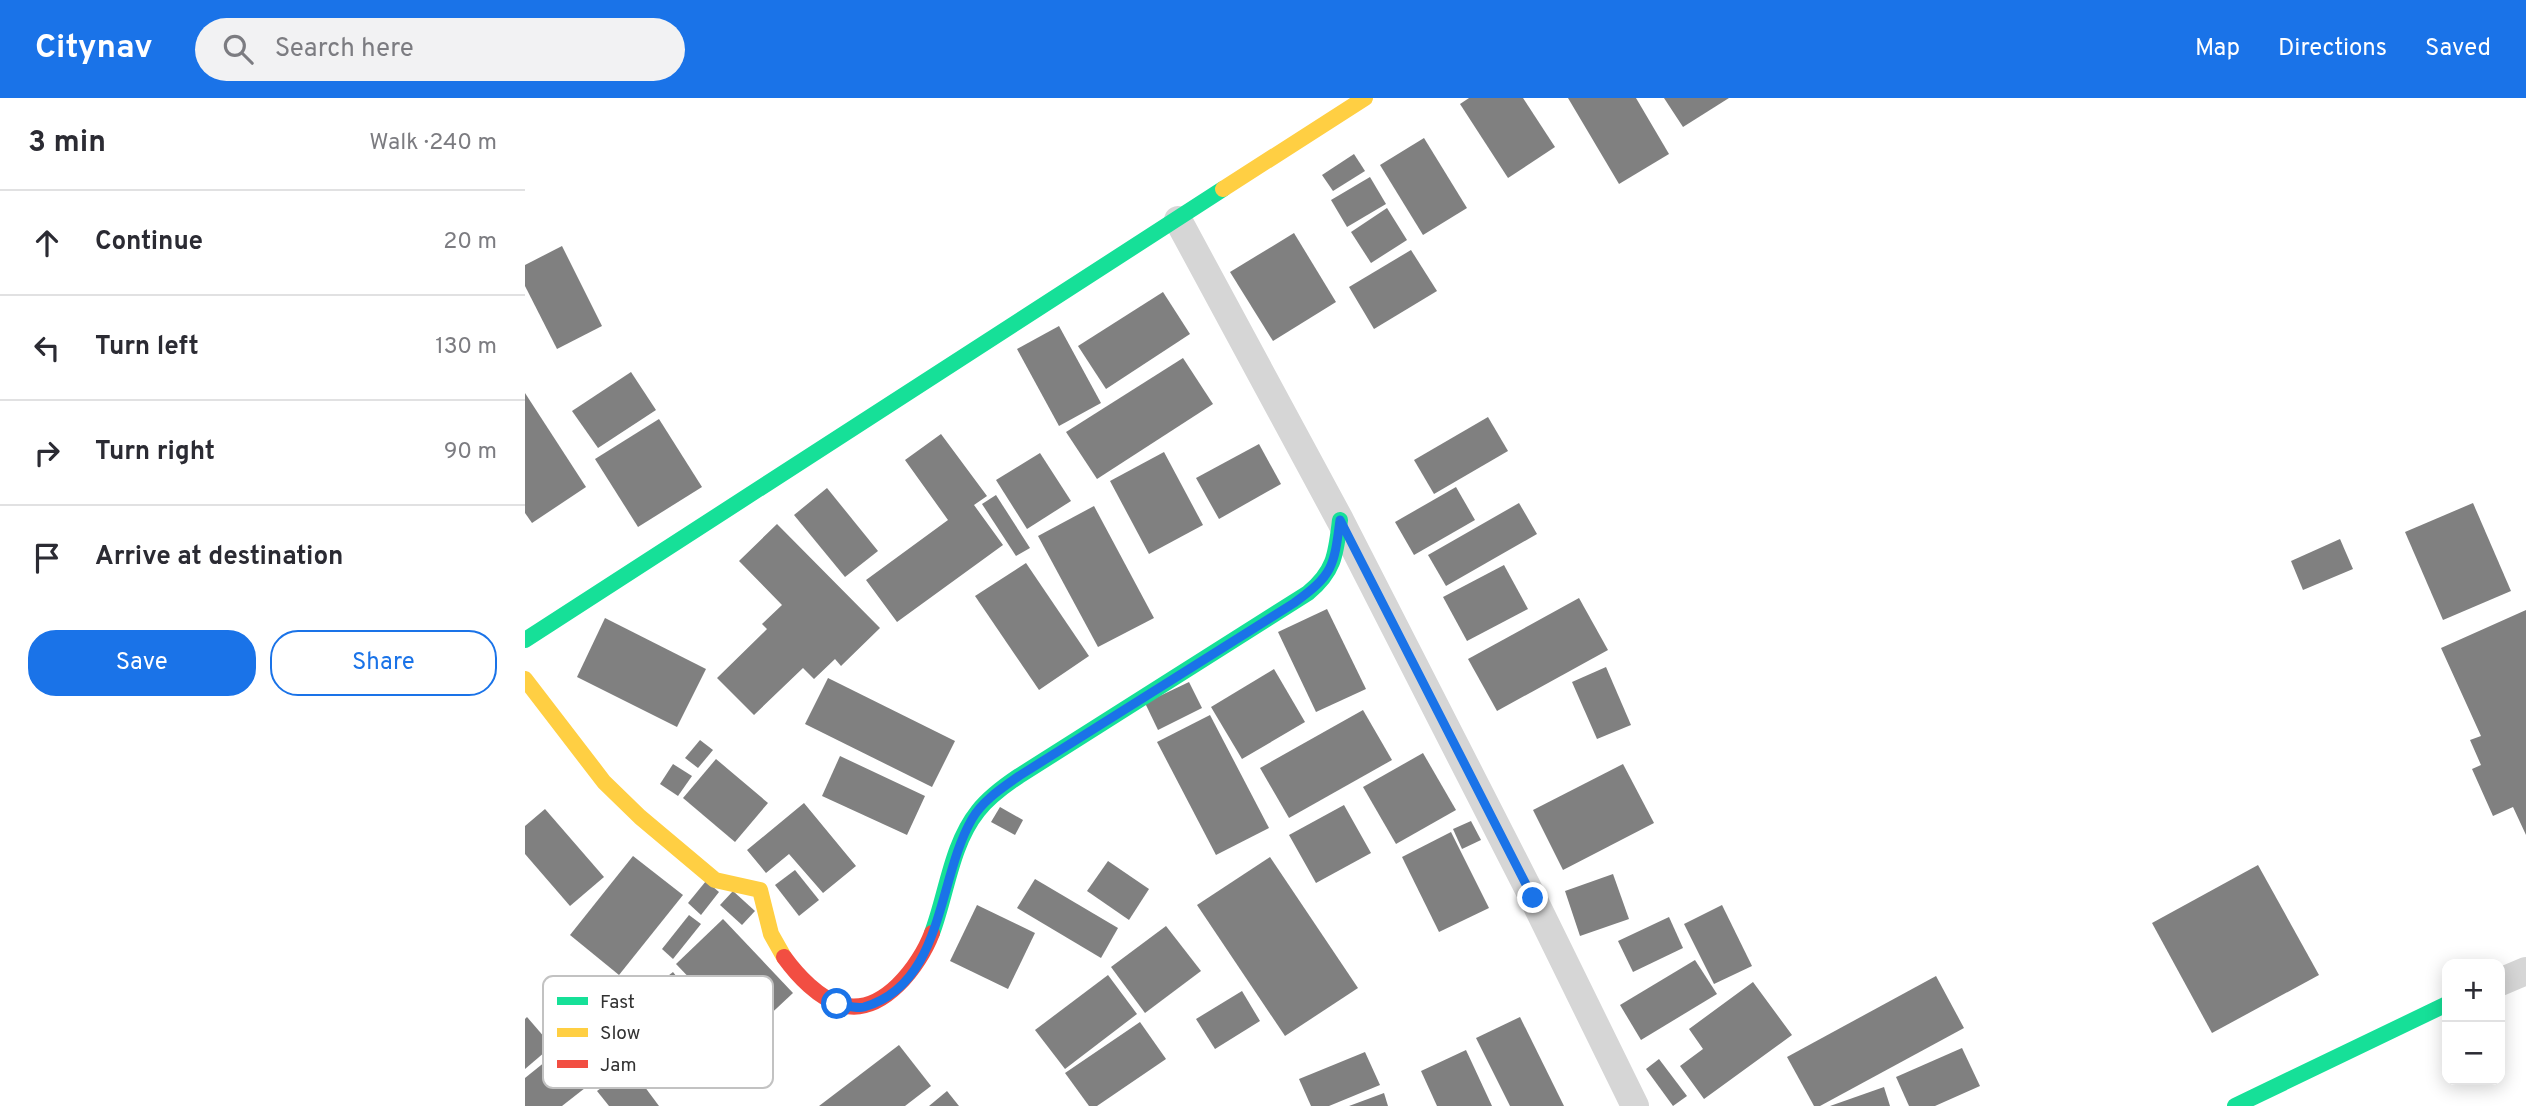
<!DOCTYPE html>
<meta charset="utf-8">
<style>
:root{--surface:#fff;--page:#f2f2f3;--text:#2b2b33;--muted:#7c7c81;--line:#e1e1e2;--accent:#1a73e8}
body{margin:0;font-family:Overpass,sans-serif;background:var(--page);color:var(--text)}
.controls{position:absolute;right:21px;bottom:21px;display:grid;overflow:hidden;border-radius:14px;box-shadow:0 4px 18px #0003}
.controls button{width:63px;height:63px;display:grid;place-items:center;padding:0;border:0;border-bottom:2px solid var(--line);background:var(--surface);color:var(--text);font:35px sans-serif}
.stop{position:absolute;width:21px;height:21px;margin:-16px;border:5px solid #1a73e8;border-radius:50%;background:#fff}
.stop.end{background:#1a73e8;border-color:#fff;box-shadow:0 2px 7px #0008}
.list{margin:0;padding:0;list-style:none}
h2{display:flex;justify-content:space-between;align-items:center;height:91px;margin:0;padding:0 28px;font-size:30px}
h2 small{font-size:23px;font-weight:400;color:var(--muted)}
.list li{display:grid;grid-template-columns:46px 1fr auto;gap:21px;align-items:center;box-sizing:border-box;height:105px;padding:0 28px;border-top:2px solid var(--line)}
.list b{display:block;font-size:26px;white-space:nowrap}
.list em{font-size:23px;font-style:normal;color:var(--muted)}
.actions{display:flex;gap:14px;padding:21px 28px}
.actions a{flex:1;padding:16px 0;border:2px solid var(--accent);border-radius:28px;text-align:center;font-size:24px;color:var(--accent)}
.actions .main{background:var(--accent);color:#fff}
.icon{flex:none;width:38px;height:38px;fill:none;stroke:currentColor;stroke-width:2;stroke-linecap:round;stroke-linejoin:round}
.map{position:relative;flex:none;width:2001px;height:1008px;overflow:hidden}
header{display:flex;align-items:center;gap:42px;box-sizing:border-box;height:98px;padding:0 35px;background:var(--accent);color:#fff}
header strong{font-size:33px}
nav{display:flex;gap:38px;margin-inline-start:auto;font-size:24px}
.search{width:490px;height:63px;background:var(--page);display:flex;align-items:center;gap:18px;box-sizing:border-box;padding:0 24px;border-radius:38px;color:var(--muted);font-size:26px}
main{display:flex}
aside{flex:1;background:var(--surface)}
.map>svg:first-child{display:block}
</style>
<header>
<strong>Citynav</strong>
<div class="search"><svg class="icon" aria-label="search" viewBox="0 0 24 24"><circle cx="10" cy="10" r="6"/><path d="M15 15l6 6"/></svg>Search here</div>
<nav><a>Map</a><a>Directions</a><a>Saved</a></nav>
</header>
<main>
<aside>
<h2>3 min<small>Walk · 240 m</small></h2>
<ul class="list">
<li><svg class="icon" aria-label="ahead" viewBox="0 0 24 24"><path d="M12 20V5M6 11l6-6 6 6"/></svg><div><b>Continue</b></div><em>20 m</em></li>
<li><svg class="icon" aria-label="left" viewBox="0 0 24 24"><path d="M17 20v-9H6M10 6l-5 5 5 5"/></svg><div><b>Turn left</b></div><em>130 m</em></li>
<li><svg class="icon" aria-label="right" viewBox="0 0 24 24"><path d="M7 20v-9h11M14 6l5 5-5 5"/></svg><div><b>Turn right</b></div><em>90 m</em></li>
<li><svg class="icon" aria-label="arrive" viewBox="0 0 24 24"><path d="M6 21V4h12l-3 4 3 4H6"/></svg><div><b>Arrive at destination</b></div></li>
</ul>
<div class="actions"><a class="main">Save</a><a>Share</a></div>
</aside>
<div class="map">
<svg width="2001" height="1008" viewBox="0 0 2001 1008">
<rect width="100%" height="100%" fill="#fff"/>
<g fill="#808080">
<path d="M944,0H998L1030,49L983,80L935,6Z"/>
<path d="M1043,0H1111L1144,56L1094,86Z"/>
<path d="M1139,0H1204L1158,29Z"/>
<path d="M899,40L942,110L898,137L855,67Z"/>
<path d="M829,56L840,73L808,93L797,77Z"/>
<path d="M845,79L861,106L822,129L806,102Z"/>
<path d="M862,110L882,142L846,165L826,134Z"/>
<path d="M769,135L811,204L748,243L705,174Z"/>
<path d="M37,148L77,228L32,251L0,188V167Z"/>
<path d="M886,152L912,193L849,231L824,189Z"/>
<path d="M638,194L665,236L581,291L553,248Z"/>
<path d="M534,228L576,305L534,328L492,251Z"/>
<path d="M658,260L688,306L572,381L541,334Z"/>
<path d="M106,274L131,312L73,350L47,313Z"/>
<path d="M0,295L61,389L7,425L0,415Z"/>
<path d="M963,319L983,353L909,396L889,362Z"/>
<path d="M134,321L177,389L113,429L70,361Z"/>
<path d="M416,336L462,398L449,407L478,447L372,524L341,482L423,422L380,362Z"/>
<path d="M734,346L756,386L694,421L671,380Z"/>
<path d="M639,354L678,427L624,456L585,383Z"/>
<path d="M515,355L546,403L502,431L471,382Z"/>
<path d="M931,389L950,422L889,457L870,424Z"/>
<path d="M302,390L353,453L320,479L269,417Z"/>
<path d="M471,397L505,450L491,458L457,406Z"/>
<path d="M994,405L1012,436L921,488L903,457Z"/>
<path d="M1948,405L1986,493L1918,522L1880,434Z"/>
<path d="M569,408L629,520L573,549L513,438Z"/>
<path d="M252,426L355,530L316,568L310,561L289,581L278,570L229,617L192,580L242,531L237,526L257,507L214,463Z"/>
<path d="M1815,441L1828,471L1778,492L1766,463Z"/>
<path d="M501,465L564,558L514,592L450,498Z"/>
<path d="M979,467L1003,511L942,543L918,499Z"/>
<path d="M1054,500L1083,552L972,613L943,561Z"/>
<path d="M802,511L841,591L791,614L753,534Z"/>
<path d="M2001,512V737L1988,709L1968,718L1947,671L1956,667L1945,642L1956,638L1916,550Z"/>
<path d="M80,520L181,571L152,629L52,579Z"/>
<path d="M1081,569L1106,627L1072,641L1047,584Z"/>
<path d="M749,571L780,624L717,661L686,609Z"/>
<path d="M303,580L430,643L407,689L280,626Z"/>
<path d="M664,584L677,610L633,632L620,605Z"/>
<path d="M838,612L867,662L764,720L735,670Z"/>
<path d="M685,617L744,730L691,757L632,644Z"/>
<path d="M175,642L188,652L173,670L160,660Z"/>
<path d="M898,655L931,712L871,746L838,689Z"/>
<path d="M315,658L400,698L382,737L297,698Z"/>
<path d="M191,661L243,705L210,744L158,700Z"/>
<path d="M148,666L167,678L153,698L135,686Z"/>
<path d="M1098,666L1129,725L1038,772L1008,712Z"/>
<path d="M279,705L331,768L298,795L264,756L241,775L222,752Z"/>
<path d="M819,707L846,755L791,785L764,737Z"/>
<path d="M475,709L498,722L490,737L466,724Z"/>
<path d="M20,711L79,779L45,808L0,756V728Z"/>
<path d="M946,723L956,742L937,751L928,731Z"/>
<path d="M926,734L964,810L914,834L877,759Z"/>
<path d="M108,758L158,797L94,877L45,837Z"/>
<path d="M745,759L833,890L760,938L672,807Z"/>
<path d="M583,763L624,791L604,822L562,793Z"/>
<path d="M1733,767L1794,877L1687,935L1627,825Z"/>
<path d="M270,772L294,802L274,818L250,787Z"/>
<path d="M1088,776L1104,821L1055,838L1040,793Z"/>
<path d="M510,781L593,830L576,860L492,810Z"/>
<path d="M181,783L194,794L176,817L163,805Z"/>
<path d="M208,793L230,813L217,827L195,807Z"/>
<path d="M452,807L510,835L483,891L425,863Z"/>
<path d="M1197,807L1227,868L1189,886L1159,826Z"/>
<path d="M164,817L176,826L148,861L137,851Z"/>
<path d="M1144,819L1158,850L1108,874L1093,843Z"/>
<path d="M198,821L268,895L221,939L151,866Z"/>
<path d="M641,828L676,873L620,915L586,869Z"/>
<path d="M1170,862L1192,896L1116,942L1095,907Z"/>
<path d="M148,874L169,901L114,944L93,917Z"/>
<path d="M583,877L612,916L540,971L510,932Z"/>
<path d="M1411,878L1439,930L1295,1008H1289L1262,959Z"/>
<path d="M1228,884L1267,937L1179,1001L1155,968L1178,951L1164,931Z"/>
<path d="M717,893L735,923L690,951L671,921Z"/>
<path d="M2,919L27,948L0,971V921Z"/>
<path d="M995,919L1039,1008H985L951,940Z"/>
<path d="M615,924L641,961L572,1008H564L540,975Z"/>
<path d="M374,947L406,988L380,1008H294Z"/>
<path d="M1437,950L1455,988L1410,1008H1384L1371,979Z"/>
<path d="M941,952L967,1008H912L896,973Z"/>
<path d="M840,954L855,987L804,1008H786L774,981Z"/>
<path d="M31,955L60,990L37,1008H0V980Z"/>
<path d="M1134,961L1162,998L1148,1008L1121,971Z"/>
<path d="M105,969L134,1008H84L72,993Z"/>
<path d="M1359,989L1365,1008H1305Z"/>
<path d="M422,993L434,1008H404Z"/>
<path d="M859,995L863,1008H824Z"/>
</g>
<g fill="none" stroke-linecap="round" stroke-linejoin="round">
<g stroke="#d6d6d6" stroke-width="28">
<path d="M653,122L815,422L1008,800L1110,1008"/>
<path d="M1975,884L2001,873"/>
</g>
<g stroke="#16e098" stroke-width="16">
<path d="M0,542L698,91"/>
<path d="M407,835C422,795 426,747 453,713C464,699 479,688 494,678L783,495C810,473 811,455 815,422"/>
<path d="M1710,1008L1922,906"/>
</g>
<g stroke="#ffcf43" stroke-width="16">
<path d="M698,91L840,0"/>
<path d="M0,581L79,684L115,719L190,782L235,792L246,836L259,859"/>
</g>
<path stroke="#f24e42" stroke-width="16" d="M259,859C272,877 294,901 317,907C358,918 395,867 407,835"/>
</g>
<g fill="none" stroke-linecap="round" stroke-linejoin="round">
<path stroke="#1a73e8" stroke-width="9" d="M312,906C320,907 331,911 339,909C419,886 412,781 447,721C457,703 477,690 494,678L769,505C808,477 809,469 815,422L1008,800"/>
</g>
<rect x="18" y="878" width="230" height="112" rx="10" fill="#fff" stroke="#c2c2c2" stroke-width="2"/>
<rect x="32" y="899" width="31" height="8" fill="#16e098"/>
<rect x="32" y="930" width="31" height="9" fill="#ffcf43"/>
<rect x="32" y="962" width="31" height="8" fill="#f24e42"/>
<g font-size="19" fill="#323232">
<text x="75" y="910">Fast</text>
<text x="75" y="941">Slow</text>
<text x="75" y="973">Jam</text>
</g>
</svg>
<div class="controls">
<button>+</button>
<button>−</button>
</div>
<div class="stop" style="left:312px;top:906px"></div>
<div class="stop end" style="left:1008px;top:800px"></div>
</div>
</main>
